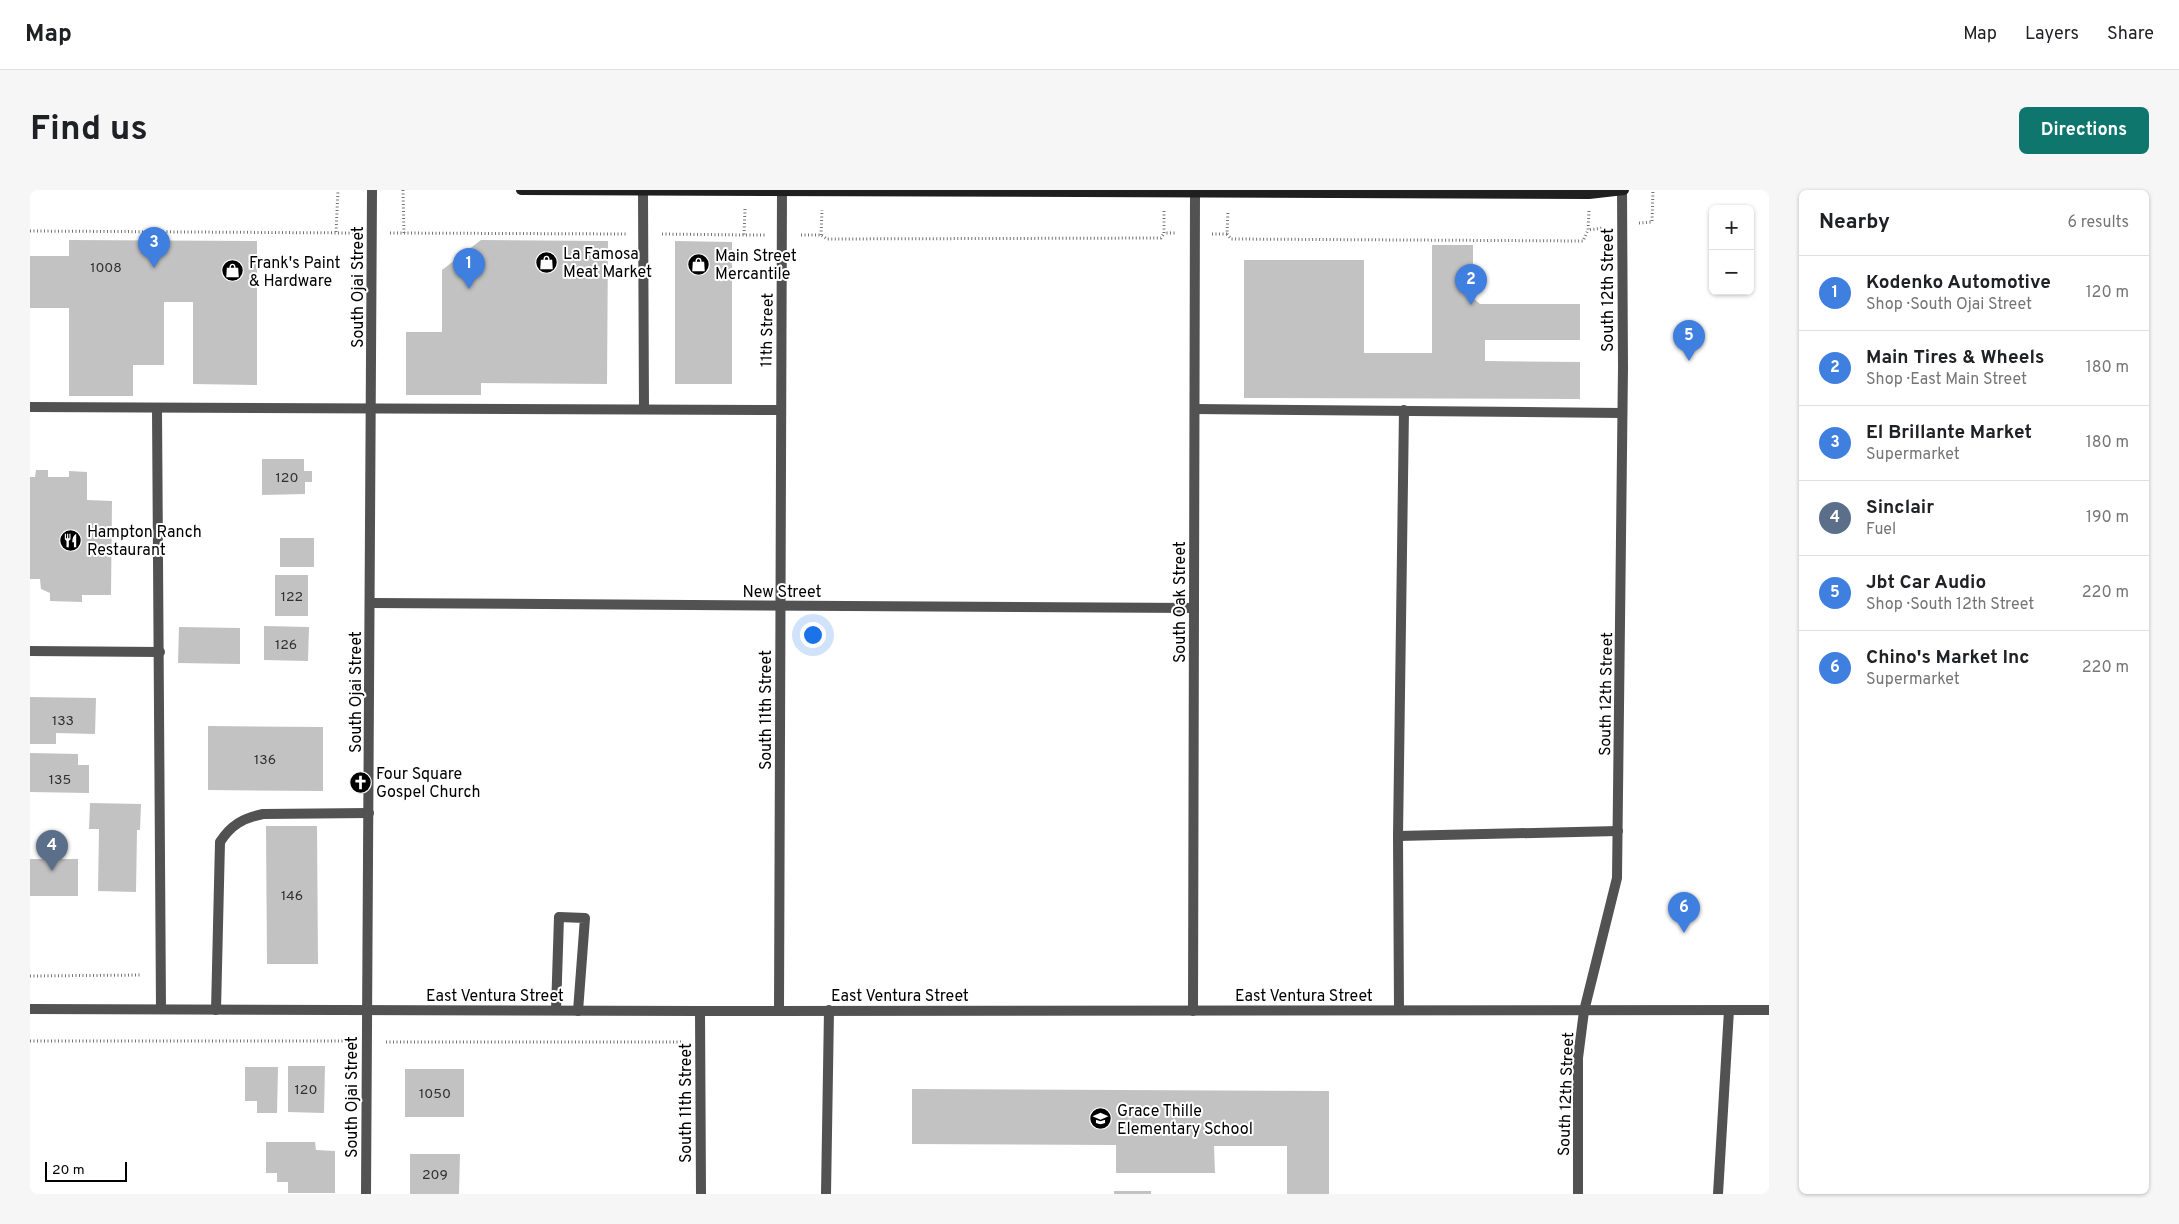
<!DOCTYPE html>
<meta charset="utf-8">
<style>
:root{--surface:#fff;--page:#f6f6f6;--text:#202124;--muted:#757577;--line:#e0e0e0;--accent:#0f766e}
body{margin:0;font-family:Overpass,sans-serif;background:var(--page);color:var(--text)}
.controls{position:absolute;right:15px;top:15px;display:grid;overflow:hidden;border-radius:8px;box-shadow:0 1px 4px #0004}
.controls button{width:45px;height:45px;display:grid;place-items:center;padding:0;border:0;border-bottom:1px solid var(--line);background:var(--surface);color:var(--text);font:25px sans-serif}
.scale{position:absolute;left:15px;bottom:12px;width:82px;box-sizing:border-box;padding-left:5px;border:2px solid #000;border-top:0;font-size:14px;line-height:18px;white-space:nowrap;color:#000;-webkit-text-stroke:4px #fff;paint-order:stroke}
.you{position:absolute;left:782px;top:444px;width:18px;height:18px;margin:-12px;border:4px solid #fff;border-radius:50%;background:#1a73e8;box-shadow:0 0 0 8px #1a73e833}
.badge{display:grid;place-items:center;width:32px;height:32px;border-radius:50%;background:var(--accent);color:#fff;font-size:16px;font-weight:700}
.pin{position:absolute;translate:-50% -41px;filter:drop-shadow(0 1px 2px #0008)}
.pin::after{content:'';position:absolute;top:26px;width:18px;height:15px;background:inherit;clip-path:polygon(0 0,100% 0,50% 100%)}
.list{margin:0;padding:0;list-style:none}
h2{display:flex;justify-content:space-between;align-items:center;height:65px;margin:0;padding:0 20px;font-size:21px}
h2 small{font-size:16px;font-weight:400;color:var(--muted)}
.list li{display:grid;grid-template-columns:32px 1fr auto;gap:15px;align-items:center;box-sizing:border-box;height:75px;padding:0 20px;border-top:1px solid var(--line)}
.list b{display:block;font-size:19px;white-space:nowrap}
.list p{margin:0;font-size:16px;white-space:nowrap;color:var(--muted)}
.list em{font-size:16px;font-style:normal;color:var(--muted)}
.map{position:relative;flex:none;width:1739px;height:1004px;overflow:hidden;border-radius:8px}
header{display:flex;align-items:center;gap:30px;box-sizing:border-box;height:70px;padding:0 25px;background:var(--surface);border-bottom:1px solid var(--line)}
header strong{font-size:24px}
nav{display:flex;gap:28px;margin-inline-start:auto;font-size:18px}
.intro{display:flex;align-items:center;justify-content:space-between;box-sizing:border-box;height:120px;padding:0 30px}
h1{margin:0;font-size:35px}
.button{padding:12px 22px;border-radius:8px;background:var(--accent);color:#fff;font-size:18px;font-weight:700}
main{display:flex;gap:30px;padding:0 30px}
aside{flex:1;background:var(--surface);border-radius:8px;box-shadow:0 1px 4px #0004}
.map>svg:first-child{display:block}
</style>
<header>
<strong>Map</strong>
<nav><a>Map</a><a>Layers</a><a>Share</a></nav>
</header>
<div class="intro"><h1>Find us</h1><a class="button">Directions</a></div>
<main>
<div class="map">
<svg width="1739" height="1004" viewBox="0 0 1739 1004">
<rect width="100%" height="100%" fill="#fff"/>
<g fill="#c2c2c2">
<path d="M39,50L227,51V195L163,194V112H134V175H103V206H39V118H0V66H39Z"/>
<path d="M451,50L578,51L577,194L451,193V205H376V142H412V80Z"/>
<path d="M645,51L702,52V194H645Z"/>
<path d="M1402,55H1443V108L1450,114H1550V150H1455V171L1550,172V209L1214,208V70H1334V163H1402Z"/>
<path d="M232,269H274V281H282V292H275V304L232,305Z"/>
<path d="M6,280H18V287H39V281L57,282V310L82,311L81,405H52V412L20,411V403L11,399L10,389H0V287H5Z"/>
<rect x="250" y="348" width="34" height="29"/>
<rect x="245" y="385" width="33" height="41"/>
<path d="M234,436L279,437L278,471L234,470Z"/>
<path d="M149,437L210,438V474L148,473Z"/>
<path d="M0,507L66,508L65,544L26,543V554H0Z"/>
<path d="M178,536L293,537V601L178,600Z"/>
<path d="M0,563L48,564V575H59V603L0,602Z"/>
<path d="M60,613L111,614L110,640H107L106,702L68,701L69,639H59Z"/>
<path d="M236,636H287L288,774H237Z"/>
<rect x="0" y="669" width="48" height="37"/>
<path d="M258,876H295L294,923L258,922Z"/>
<path d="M215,877H248L247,923H227V911H215Z"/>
<rect x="375" y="879" width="59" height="48"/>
<path d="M882,899L1299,901V1004H1257V956H1184L1185,983H1086V955L882,954Z"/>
<path d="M236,952H285L286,960L305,961V1003H258V992H247V983H236Z"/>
<path d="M380,964H430L429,1004H380Z"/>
<rect x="1084" y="1001" width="37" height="3"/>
</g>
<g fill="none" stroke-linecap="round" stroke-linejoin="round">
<g stroke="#747474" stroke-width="3" stroke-dasharray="1 2.5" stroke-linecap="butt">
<path d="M373,0L374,44"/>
<path d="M715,19L714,45H735"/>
<path d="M1134,21V43H1146"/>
<path d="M1559,21L1558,40L1573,38"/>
<path d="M1609,33L1622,32L1623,0"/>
<path d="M0,41L323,43"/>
<path d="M306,42L308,0"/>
<path d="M360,43L596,44"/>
<path d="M632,44L714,45"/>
<path d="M1182,44H1197L1198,21"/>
<path d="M1197,44L1201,49L1553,51L1558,40"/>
<path d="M771,45H791L797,49L1131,48L1134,43"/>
<path d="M791,45L792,20"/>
<path d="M0,786L112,785"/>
<path d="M0,851H319"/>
<path d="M356,852H652"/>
</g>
<g stroke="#525252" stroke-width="10">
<path d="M613,1L614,219"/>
<path d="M0,217L750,220"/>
<path d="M127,219L131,819"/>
<path d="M1165,219L1592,223"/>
<path d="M0,461L130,462"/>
<path d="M1368,646L1588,641"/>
<path d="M186,820L190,652C201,635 213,628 233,624L339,623"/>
<path d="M526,820L529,727L555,728L548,821"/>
<path d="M1369,820L1368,646L1374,220"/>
<path d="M796,1004L799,820"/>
<path d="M1688,1004L1699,820"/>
</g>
<g stroke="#525252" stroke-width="10">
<path d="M341,413L1164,418"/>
<path d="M0,819L670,821L1739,820"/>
<path d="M749,820L752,0"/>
<path d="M670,821L671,1004"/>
<path d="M1163,821L1165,0"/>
<path d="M336,1004L342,0"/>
<path d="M1548,1004V868L1554,821L1587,688L1593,177L1592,0"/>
</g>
<path stroke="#1f1f1f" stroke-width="10" d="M491,0L1559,4L1594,0"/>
</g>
<defs>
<symbol id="shop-disc" viewBox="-11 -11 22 22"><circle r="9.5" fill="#000" stroke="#fff"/><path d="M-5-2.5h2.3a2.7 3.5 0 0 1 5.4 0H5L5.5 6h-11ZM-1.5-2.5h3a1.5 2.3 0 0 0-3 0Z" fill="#fff"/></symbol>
<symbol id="restaurant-disc" viewBox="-11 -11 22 22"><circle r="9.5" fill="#000" stroke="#fff"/><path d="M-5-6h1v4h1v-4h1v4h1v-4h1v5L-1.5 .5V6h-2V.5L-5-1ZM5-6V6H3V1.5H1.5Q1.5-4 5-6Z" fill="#fff"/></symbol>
<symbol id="church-disc" viewBox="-11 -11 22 22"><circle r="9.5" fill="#000" stroke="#fff"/><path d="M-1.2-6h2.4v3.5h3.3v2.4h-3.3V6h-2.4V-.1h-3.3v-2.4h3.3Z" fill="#fff"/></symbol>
<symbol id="school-disc" viewBox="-11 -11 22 22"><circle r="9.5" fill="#000" stroke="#fff"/><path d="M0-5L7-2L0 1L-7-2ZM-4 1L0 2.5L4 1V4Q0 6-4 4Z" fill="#fff"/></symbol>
</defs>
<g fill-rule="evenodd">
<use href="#shop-disc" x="504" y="60" width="25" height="25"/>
<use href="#shop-disc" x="656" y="62" width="25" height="25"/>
<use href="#shop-disc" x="190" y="68" width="25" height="25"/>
<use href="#restaurant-disc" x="28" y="338" width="25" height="25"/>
<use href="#church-disc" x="318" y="580" width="25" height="25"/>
<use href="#school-disc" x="1058" y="916" width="25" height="25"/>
</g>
<g text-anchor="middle" stroke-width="4" stroke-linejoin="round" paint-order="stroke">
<g font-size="14" fill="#303030">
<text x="76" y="82">1008</text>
<text x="257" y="292">120</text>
<text x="262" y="411">122</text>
<text x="256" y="459">126</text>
<text x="33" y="535">133</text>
<text x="235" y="574">136</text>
<text x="30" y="594">135</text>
<text x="262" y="710">146</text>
<text x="276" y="904">120</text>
<text x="405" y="908">1050</text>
<text x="405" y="989">209</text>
</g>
<g font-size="16" fill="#000" stroke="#fff" text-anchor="start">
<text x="533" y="69">La Famosa<tspan x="533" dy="18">Meat Market</tspan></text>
<text x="685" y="71">Main Street<tspan x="685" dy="18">Mercantile</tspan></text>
<text x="219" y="78">Frank's Paint<tspan x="219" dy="18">&amp; Hardware</tspan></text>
<text x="57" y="347">Hampton Ranch<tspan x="57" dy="18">Restaurant</tspan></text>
<text x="346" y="589">Four Square<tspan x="346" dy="18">Gospel Church</tspan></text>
<text x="1087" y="926">Grace Thille<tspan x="1087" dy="18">Elementary School</tspan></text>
</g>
<g font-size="16" fill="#000" stroke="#fff">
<text transform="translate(327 97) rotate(-90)" y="6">South Ojai Street</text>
<text transform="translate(1577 100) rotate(-90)" y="6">South 12th Street</text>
<text transform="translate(736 140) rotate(-89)" y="6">11th Street</text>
<text x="752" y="407">New Street</text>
<text transform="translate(1149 412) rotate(-90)" y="6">South Oak Street</text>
<text transform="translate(325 502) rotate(-90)" y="6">South Ojai Street</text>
<text transform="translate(1575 504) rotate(-89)" y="6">South 12th Street</text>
<text transform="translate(735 520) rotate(-90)" y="6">South 11th Street</text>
<text x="465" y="811">East Ventura Street</text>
<text x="870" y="811">East Ventura Street</text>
<text x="1274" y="811">East Ventura Street</text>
<text transform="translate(1535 904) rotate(-88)" y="6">South 12th Street</text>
<text transform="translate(321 907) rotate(-90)" y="6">South Ojai Street</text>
<text transform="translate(655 913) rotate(-90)" y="6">South 11th Street</text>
</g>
</g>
</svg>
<div class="controls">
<button>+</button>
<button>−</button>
</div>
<div class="scale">20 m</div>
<div class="you"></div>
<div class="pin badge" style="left:439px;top:99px;background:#3f7fe0">1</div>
<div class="pin badge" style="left:1441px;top:115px;background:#3f7fe0">2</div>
<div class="pin badge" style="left:124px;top:78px;background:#3f7fe0">3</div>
<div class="pin badge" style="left:22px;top:681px;background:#5c6f8a">4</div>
<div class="pin badge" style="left:1659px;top:171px;background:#3f7fe0">5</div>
<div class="pin badge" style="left:1654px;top:743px;background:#3f7fe0">6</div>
</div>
<aside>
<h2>Nearby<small>6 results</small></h2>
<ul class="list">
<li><span class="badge" style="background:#3f7fe0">1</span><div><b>Kodenko Automotive</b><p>Shop · South Ojai Street</p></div><em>120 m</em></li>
<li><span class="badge" style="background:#3f7fe0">2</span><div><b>Main Tires &amp; Wheels</b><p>Shop · East Main Street</p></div><em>180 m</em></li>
<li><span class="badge" style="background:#3f7fe0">3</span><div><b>El Brillante Market</b><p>Supermarket</p></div><em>180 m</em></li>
<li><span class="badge" style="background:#5c6f8a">4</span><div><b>Sinclair</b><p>Fuel</p></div><em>190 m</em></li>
<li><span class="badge" style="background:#3f7fe0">5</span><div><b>Jbt Car Audio</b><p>Shop · South 12th Street</p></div><em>220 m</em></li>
<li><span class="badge" style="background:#3f7fe0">6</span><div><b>Chino's Market Inc</b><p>Supermarket</p></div><em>220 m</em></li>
</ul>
</aside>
</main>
